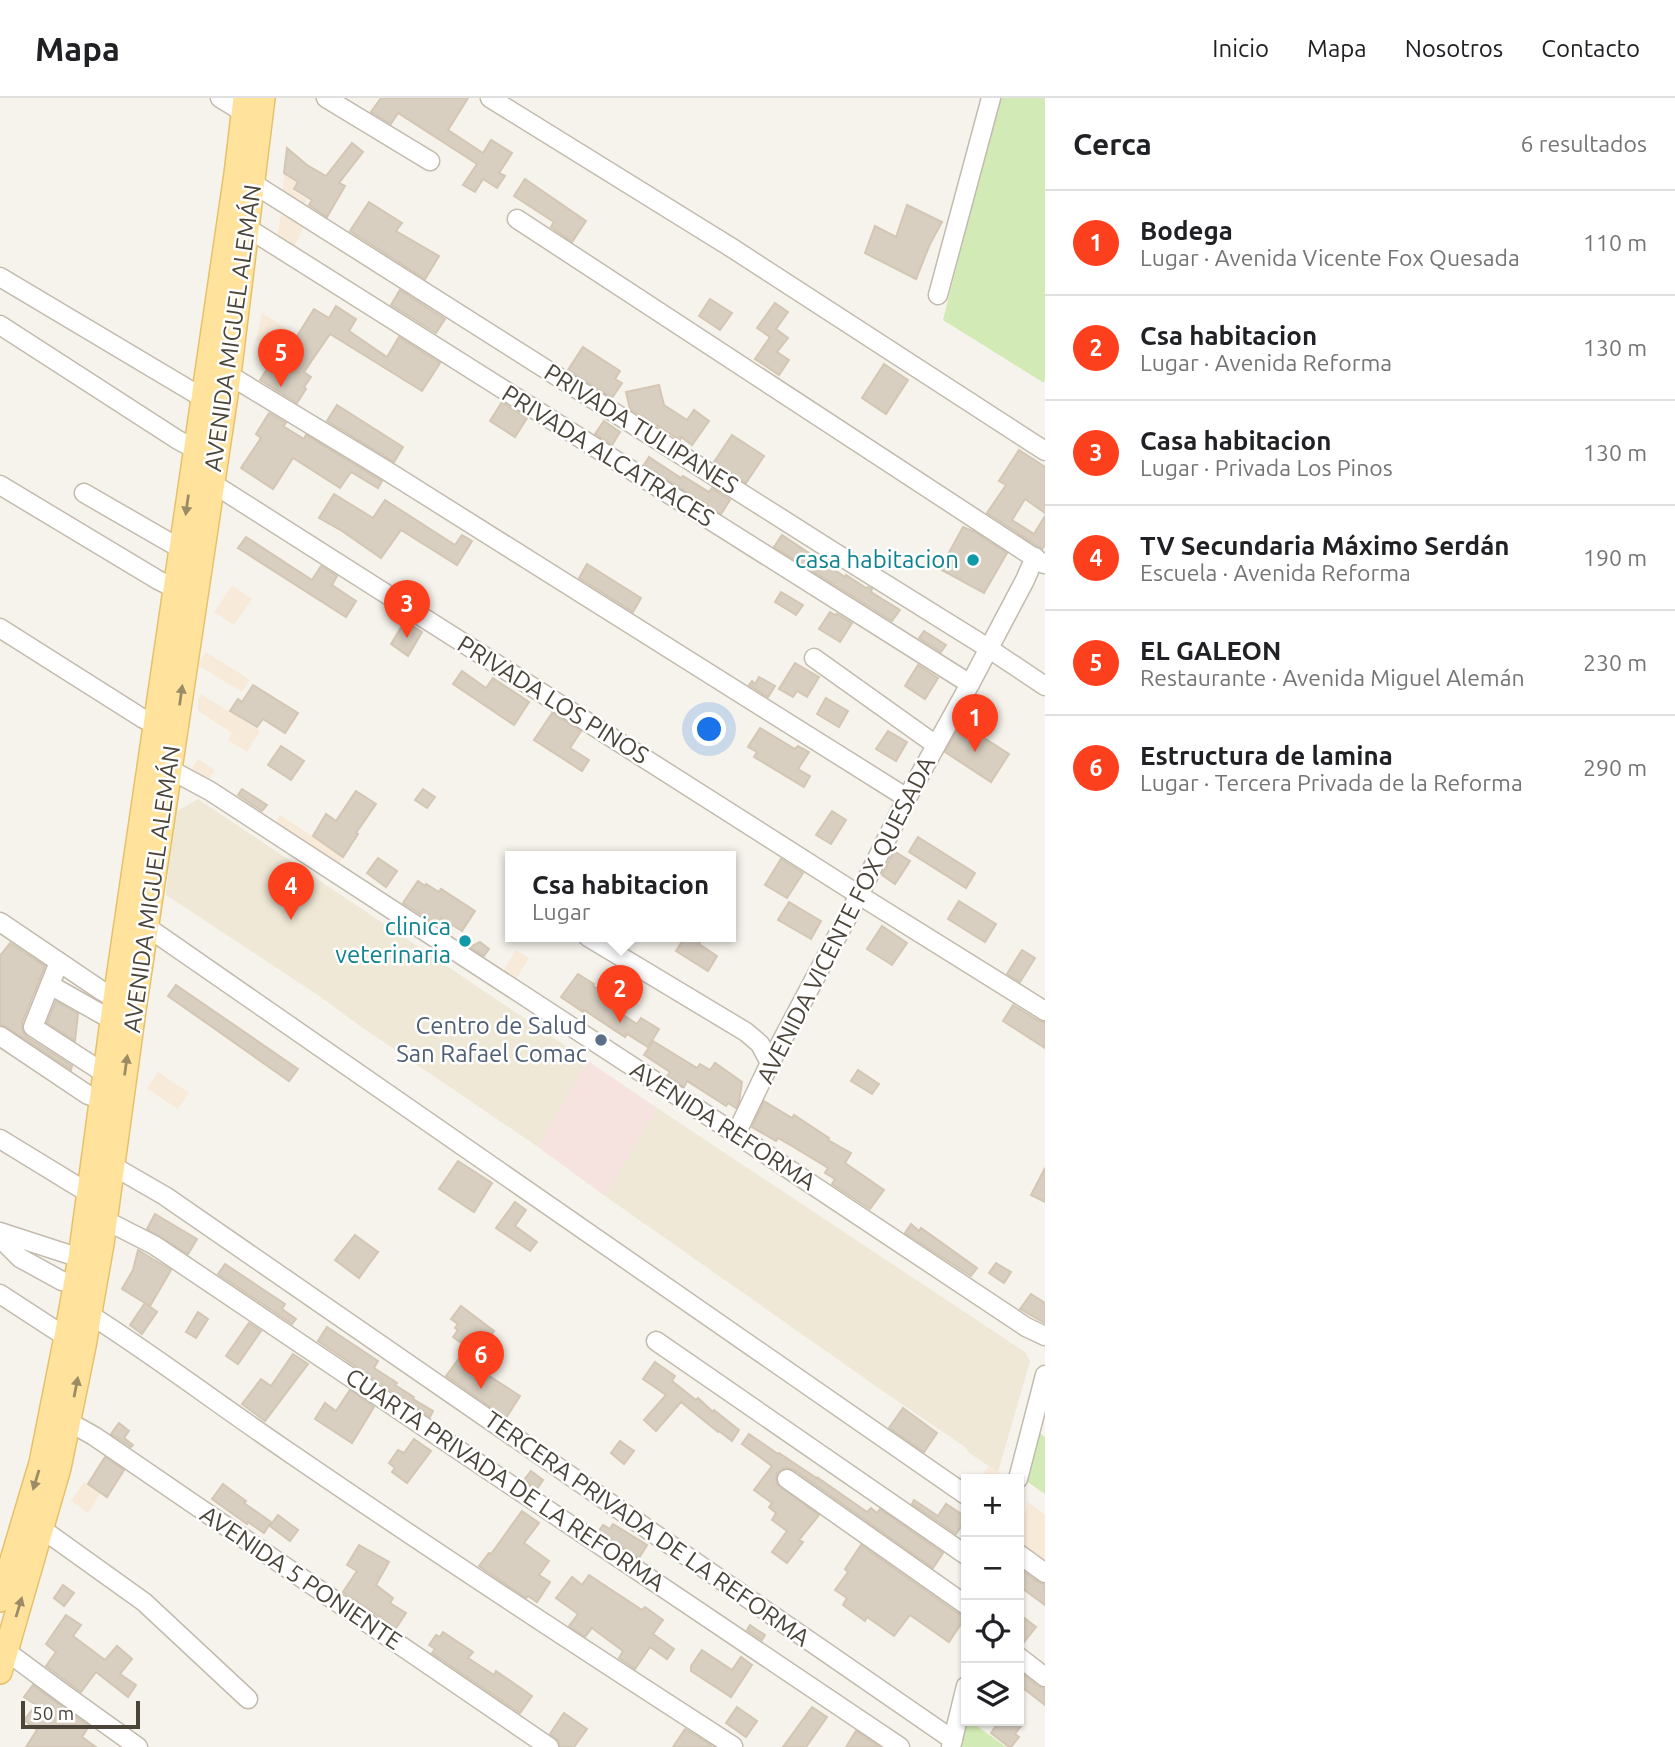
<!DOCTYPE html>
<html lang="es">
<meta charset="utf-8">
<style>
:root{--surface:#fff;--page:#f2f2f2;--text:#202124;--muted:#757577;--line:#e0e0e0;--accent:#fc3f1d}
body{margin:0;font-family:Ubuntu,sans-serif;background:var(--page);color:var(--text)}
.controls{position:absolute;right:21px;bottom:21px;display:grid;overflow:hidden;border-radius:0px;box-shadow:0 2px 5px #0004}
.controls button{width:63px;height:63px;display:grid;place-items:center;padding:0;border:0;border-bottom:2px solid var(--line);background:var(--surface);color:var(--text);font:35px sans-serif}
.scale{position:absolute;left:21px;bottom:18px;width:119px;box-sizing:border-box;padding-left:7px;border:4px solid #4b4439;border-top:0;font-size:19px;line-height:24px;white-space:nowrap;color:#4b4439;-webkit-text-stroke:5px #fff;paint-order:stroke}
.you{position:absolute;left:710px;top:632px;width:24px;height:24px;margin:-18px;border:5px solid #fff;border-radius:50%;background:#1a73e8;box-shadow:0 0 0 10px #1a73e833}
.badge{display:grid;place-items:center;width:46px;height:46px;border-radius:50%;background:var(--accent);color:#fff;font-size:23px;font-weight:700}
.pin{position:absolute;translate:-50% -58px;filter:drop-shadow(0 2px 4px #0008)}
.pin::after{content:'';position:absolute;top:37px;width:24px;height:21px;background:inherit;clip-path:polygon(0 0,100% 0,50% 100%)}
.popup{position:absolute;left:505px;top:753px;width:231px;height:91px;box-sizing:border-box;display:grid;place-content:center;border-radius:0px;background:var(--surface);filter:drop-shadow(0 2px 5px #0005);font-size:23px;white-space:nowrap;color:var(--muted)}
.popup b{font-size:26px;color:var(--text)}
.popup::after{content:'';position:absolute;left:50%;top:100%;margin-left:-14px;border:14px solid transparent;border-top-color:var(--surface)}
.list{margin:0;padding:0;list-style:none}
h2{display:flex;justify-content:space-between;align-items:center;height:91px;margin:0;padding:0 28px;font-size:30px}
h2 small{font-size:23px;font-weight:400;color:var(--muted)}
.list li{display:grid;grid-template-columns:46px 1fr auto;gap:21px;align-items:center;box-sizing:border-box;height:105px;padding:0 28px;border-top:2px solid var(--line)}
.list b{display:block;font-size:26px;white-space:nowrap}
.list p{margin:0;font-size:23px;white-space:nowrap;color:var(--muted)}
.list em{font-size:23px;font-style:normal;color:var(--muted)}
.icon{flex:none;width:38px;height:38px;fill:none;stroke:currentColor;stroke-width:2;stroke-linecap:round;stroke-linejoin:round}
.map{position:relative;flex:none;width:1045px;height:1649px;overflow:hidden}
header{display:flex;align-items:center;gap:42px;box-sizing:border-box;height:98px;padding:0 35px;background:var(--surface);border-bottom:2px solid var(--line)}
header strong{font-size:33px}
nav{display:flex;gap:38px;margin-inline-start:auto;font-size:24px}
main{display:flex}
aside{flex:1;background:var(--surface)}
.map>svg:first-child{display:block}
</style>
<header>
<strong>Mapa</strong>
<nav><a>Inicio</a><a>Mapa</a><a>Nosotros</a><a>Contacto</a></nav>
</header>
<main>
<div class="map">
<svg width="1045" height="1649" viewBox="0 0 1045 1649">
<rect width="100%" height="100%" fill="#f6f3ec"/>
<g fill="#f7ead8">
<path d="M284,76L298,83L293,93L307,101L302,111L282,100Z"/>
<path d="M281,117L304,129L292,153L276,144Z"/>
<path d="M262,215L290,233L277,255L256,242Z"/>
<path d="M232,488L252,501L234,527L214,514Z"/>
<path d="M206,554L250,582L242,594L198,567Z"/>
<path d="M201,596L260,633L247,654L228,642L232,635L198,613V601Z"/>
<path d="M198,661L215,672L209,681L192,671Z"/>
<path d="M280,717L343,759L336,769L274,727Z"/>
<path d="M516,852L529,860L514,884L501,876Z"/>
<path d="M158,974L189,995L178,1011L147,990Z"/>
<path d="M988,1368L1008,1380L1007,1381H980Z"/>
<path d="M84,1384L101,1395L88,1415L71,1403Z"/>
<path d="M1028,1404L1045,1417V1468L1019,1450V1436Z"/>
</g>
<g fill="#efe8d6">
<path d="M198,701L588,963L538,1049L360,928L318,897L166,797L174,715Z"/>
<path d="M657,1010L1025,1254L1030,1263L998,1374L969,1355L965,1349L890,1298L605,1098Z"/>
</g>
<path fill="#f6e3e0" d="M588,963L657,1010L605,1098L538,1049Z"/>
<g fill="#d2eab5">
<path d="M999,0H1045V280L1044,285L943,222Z"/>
<path d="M1038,1334L1045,1339V1396L1025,1382Z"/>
<path d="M966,1623H970L1006,1649H958Z"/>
</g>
<g fill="#d8cfc1" stroke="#d3c7b4" stroke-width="2">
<path d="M381,0H468L448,32L483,55L491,42L512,55L499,75L505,78L497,90L483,81L475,94L463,87L477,66L398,15L391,26L371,14Z"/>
<path d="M352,45L363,54L339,85L345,88L327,119L309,107L312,102L294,91L298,84L284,75L287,50L307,67L326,78Z"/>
<path d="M525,81L586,123L572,144L551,129L554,124L514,98Z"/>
<path d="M369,104L402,125L396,133L439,158L425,181L350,133Z"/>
<path d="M907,107L942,124L930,146L916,181L865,155L875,128L896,139Z"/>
<path d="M400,192L445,221L436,235L391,207Z"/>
<path d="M710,201L732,215L720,232L699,218Z"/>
<path d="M775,205L788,214L776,231L788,240L777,254L789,262L779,277L755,261L770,239L757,230Z"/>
<path d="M336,208L356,221L349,233L387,259L399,239L440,265L422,293L330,236L304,274L311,279L304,289L306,291L297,305L260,282L269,268L273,270L287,250L289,251L314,211L329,220Z"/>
<path d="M583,249L620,273L615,281L622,285L612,300L568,272Z"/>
<path d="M884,266L908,282L886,316L862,300Z"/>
<path d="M659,287L664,307L687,322L694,312L709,323L692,347L681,339L680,342L670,336L630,311L626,294Z"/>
<path d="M502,304L527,320L515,339L490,323Z"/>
<path d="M337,307L403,349L394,364L327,323Z"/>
<path d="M269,315L286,325L283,328L304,341L306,337L382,383L378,390L351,374L340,390L293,360L273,391L241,370L261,340L256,336Z"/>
<path d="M604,323L620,334L612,347L595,336Z"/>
<path d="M732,337L764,358L746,385L714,364Z"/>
<path d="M1019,352L1045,369V415L1025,401L1012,422L1034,436L1045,418V447L1042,451L987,415L1006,387L999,383Z"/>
<path d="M649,359L681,380L683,378L709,394L712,390L730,402L721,416L644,367Z"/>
<path d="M334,396L373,420L385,402L455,447L462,437L472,443L457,467L401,432L381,460L342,433L319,420Z"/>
<path d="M963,429L975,434L1007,455L984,495L940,471Z"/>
<path d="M782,437L845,479L846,477L866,490L868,489L872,491L871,494L900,512L892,523L774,449Z"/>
<path d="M246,439L312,482L321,468L337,478L332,487L356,503L346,519L238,450Z"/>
<path d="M587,466L641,500L633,514L579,480Z"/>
<path d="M781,494L803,507L796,517L775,504Z"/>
<path d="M830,514L835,517L837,516L852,525L840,544L819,531Z"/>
<path d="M405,523L422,534L408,558L391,546Z"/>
<path d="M924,533L946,547L941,554L919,540Z"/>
<path d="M795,565L819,579L807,599L797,593L793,599L779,591Z"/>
<path d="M918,567L938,580L925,601L905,588Z"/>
<path d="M462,573L486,590L493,580L529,604L514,627L453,586Z"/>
<path d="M759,579L775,588L768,599L749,587L752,583L755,586Z"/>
<path d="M253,587L298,615L285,635L263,621L257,629L230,613L238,601L242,604Z"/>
<path d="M826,600L848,613L839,629L817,616Z"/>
<path d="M552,615L581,633L570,650L589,662L582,673L534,642Z"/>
<path d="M961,625L1009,656L991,684L945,654Z"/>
<path d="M760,630L795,651L798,648L809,654L798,671L810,678L804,689L754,659L757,654L748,649Z"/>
<path d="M888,633L907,644L896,663L876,651Z"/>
<path d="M281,648L304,663L291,682L268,667Z"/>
<path d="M242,691L267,707L262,713L238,697Z"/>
<path d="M423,691L435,699L427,710L415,702Z"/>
<path d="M356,693L376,706L356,735L358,736L343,759L313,738L326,716L336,723Z"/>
<path d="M832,713L846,722L831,746L816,737Z"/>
<path d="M918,739L975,775L966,790L909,754Z"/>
<path d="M894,753L910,763L895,786L882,777Z"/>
<path d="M378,760L397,773L386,789L367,775Z"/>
<path d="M781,761L803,775L787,800L765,787Z"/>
<path d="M418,783L425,788L426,786L439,794L441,791L475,813L462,833L441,820L437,827L403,805Z"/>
<path d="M959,803L996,826L985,844L948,821Z"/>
<path d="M789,804L821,823L811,841L778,822Z"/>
<path d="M882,828L907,845L892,867L867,851Z"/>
<path d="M685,839H704L699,846L717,858L708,873L676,853Z"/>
<path d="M480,844L489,851L484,858L470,849Z"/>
<path d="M10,845L45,868L22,925L23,934L27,939L72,968L71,972L6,929L0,927V858Z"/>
<path d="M1022,852L1035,860L1020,884L1007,876Z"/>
<path d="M578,876L594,886L593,888L608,897L604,903L610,906L609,908L637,926L641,920L659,931L648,949L627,936L625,939L584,912L583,914L561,899Z"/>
<path d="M176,887L298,971L289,983L168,898Z"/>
<path d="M56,903L78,916L75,943L47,925Z"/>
<path d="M1013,907L1039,923L1045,924V950L1003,923Z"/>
<path d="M653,943L697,970L700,966L710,972L715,965L742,984L739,1004L736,1010L728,1005L726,1008L687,983L684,989L667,978L670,974L644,957Z"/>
<path d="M858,972L879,986L872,996L851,983Z"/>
<path d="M764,1003L792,1020L794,1017L829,1040L828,1042L851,1055L845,1065L884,1092L870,1111L832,1086L835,1081L825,1075L828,1070L792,1048L778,1040L776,1043L752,1029Z"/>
<path d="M458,1063L492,1085L474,1114L439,1091Z"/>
<path d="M1045,1070V1104L1031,1097Z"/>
<path d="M515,1104L526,1112L515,1128L537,1144L530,1153L496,1130Z"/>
<path d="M155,1116L197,1141L188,1156L147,1131Z"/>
<path d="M911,1126L919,1133L921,1130L977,1170L971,1178L905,1135Z"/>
<path d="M355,1137L378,1154L359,1180L335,1162Z"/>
<path d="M138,1152L171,1172L150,1208L122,1191L133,1172Z"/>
<path d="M996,1165L1011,1174L1004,1185L989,1175Z"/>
<path d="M225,1166L285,1206L282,1211L296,1221L292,1226L218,1176Z"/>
<path d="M1031,1196L1045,1205V1225L1020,1211Z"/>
<path d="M145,1205L157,1214L142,1236L130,1227Z"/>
<path d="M461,1208L494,1233L477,1256L453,1239L458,1232L455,1230L458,1226L451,1221Z"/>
<path d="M198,1214L208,1221L196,1240L186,1234Z"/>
<path d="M249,1225L261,1233L238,1266L226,1258Z"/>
<path d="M327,1229L378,1263L374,1270L397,1285L395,1287L414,1299L413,1301L433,1313L430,1319L318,1243Z"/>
<path d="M293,1256L308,1266L265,1323L242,1306L261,1281L271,1288Z"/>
<path d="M460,1259L520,1298L506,1320L446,1278Z"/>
<path d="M655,1264L675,1278L672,1283L696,1302L698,1300L713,1314L714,1312L739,1332L732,1343L719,1333L718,1334L681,1304L656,1333L644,1322L666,1297L643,1281Z"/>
<path d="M350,1292L374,1309L352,1345L315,1321L325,1305L336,1313Z"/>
<path d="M903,1310L937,1335L924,1354L889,1330Z"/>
<path d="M119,1325L129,1333L124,1340L133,1347L131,1349L111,1336Z"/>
<path d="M749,1336L778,1356L779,1355L818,1381V1380L867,1414L871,1410L877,1415L880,1411L943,1455L933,1470L794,1372L787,1370L782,1371L777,1375L776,1381L777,1386L819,1417L799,1442L803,1444L787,1465L772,1454L787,1433L772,1422L776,1415L769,1409L772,1405L754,1392L772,1368L742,1346Z"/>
<path d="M414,1341L431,1353L407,1385L392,1374L395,1370L389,1365L398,1352L404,1355Z"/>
<path d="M620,1343L634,1353L624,1366L611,1355Z"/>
<path d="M105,1359L124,1372L107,1399L88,1386Z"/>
<path d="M531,1373L543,1382L537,1391L524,1382Z"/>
<path d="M223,1386L246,1403L244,1405L271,1424L264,1435L248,1424L247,1426L212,1401Z"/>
<path d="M914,1402L938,1418L946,1406L966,1419V1421L956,1436L912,1406Z"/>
<path d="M522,1413L539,1425L524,1445L549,1463L539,1477L550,1484L537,1504L528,1498L526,1500L479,1468L489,1455L491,1456Z"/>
<path d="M278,1417L298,1432L290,1443L270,1428Z"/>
<path d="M613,1426L647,1447L639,1460L599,1433L603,1427L610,1431Z"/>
<path d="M359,1447L389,1464L376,1487L393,1500L390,1505L406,1515L396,1530L343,1494L357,1473L347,1467Z"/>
<path d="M861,1447L959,1516L966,1518L949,1544L910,1517L894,1538L867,1519L865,1523L843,1507L847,1500L835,1492L848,1474L845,1471Z"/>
<path d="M1019,1470L1038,1484L1045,1486V1507L1019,1488Z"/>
<path d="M589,1477L642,1512L645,1509L663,1522L653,1536L674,1551L667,1561L650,1549L635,1571L619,1560L623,1553L592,1530L585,1539L569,1528L578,1516L556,1500L572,1479L582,1487Z"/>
<path d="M63,1487L74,1495L64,1508L54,1500Z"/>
<path d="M1019,1516L1036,1529L1021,1548H1019Z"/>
<path d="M66,1517L81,1527L73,1538L105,1562L117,1548L132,1561L120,1576L136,1587L128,1599L96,1574L81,1594L46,1568L56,1554L46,1546Z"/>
<path d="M750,1527L765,1537L762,1542L747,1532Z"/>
<path d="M443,1534L473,1554L468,1560L494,1577L496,1573L532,1598L520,1615L432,1555L435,1551L429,1547L436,1537L440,1539Z"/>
<path d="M702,1552L732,1572L741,1559L752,1567L731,1599L691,1573V1568Z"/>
<path d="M1019,1573L1038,1588L1045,1590V1607L1019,1587Z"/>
<path d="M33,1587L89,1628L82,1639L96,1649H26L37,1632L24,1622L36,1607L24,1599Z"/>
<path d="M737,1609L757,1623L746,1639L726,1625Z"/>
<path d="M812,1609L827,1619L806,1649H783Z"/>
<path d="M564,1615L587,1631L574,1649H560L559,1643L550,1636Z"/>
<path d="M999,1623H1014L1021,1628L1015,1636L1019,1639L1011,1649H1009L991,1635Z"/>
<path d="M685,1631L714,1649H673Z"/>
<path d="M856,1633L880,1649H846Z"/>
</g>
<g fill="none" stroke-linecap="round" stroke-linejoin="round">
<defs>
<g id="minor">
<path d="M220,0L243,14"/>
<path d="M326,0L430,63"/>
<path d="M490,0L732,150L1045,353"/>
<path d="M243,79L834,454L988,550L1045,588"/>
<path d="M517,121L1044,466"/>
<path d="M246,129L970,586"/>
<path d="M0,179L203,300"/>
<path d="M938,197L991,0"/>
<path d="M0,227L178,342L195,351"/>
<path d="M229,277L384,371L907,700"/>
<path d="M212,385L859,797L1045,913"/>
<path d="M0,387L158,482L176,491"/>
<path d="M84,395L181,451"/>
<path d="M0,530L142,620L164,631"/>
<path d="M814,560L936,647"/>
<path d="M160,666L210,693L736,1036L1026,1229L1045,1238"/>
<path d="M0,824L102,893L123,905"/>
<path d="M147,829L966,1397"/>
<path d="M588,839L746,934L760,946L770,965"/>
<path d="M59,864L33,929L104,975"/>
<path d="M50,887L112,922"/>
<path d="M0,938L88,997L114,1005"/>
<path d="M736,1036L770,965L859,797L907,700L970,586L1025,482L1035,459"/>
<path d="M0,1041L90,1096"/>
<path d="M104,1067L113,1068L165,1098L953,1642"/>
<path d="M105,1122L154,1147L900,1649"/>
<path d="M0,1134L80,1160"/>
<path d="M0,1140L20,1160L62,1183L76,1186"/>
<path d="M0,1196L66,1239"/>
<path d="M89,1216C158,1260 222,1309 290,1355C436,1455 584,1552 733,1648"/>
<path d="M656,1243L966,1457"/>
<path d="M60,1319L94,1338L549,1649"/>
<path d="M787,1381L966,1507"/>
<path d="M1018,1381L1045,1277"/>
<path d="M42,1431L144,1504L248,1601"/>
<path d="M1019,1456L1045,1475"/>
<path d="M6,1553L64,1596L138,1649"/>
<path d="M1019,1559L1045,1579"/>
<path d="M951,1649L966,1588"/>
</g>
<g id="major">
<path d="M0,1502L41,1365L66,1239L80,1160L115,901L236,76L245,0"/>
<path d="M0,1574L59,1370L84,1248L102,1146L134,912L229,277L263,0"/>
</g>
</defs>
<use href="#minor" stroke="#c2bbae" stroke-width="21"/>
<use href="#major" stroke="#e6c16a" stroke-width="26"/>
<use href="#minor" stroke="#fff" stroke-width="18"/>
<use href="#major" stroke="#ffe39c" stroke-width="23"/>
</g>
<defs><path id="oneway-solid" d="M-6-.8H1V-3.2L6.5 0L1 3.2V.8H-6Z" transform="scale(1.75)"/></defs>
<g fill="#9c8c66">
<use href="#oneway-solid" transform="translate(187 407) rotate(98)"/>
<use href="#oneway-solid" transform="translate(181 597) rotate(-82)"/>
<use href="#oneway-solid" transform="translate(126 967) rotate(-82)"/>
<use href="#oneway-solid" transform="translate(76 1289) rotate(-79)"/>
<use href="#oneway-solid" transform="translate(36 1382) rotate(107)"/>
<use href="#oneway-solid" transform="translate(19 1509) rotate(-73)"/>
</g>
<g fill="#0f9aa8" stroke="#fff" stroke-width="2.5">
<circle cx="973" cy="462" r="7"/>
<circle cx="465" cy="843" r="7"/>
</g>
<circle fill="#5c6f8a" stroke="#fff" stroke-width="2.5" cx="601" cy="942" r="7"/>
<g text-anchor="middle" stroke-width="5" stroke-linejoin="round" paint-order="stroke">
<g font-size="24" fill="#4b4439" stroke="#fff">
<text transform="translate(233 230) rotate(-82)" y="8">AVENIDA MIGUEL ALEMÁN</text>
<text transform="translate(641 331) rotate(32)" y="8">PRIVADA TULIPANES</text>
<text transform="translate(608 358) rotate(32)" y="8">PRIVADA ALCATRACES</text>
<text transform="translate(553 602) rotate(32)" y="8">PRIVADA LOS PINOS</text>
<text transform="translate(152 791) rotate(-82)" y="8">AVENIDA MIGUEL ALEMÁN</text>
<text transform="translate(846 822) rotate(-63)" y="8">AVENIDA VICENTE FOX QUESADA</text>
<text transform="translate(723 1028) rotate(33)" y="8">AVENIDA REFORMA</text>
<text transform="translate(505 1382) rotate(34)" y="8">CUARTA PRIVADA DE LA REFORMA</text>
<text transform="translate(647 1431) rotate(35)" y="8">TERCERA PRIVADA DE LA REFORMA</text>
<text transform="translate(301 1480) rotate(34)" y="8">AVENIDA 5 PONIENTE</text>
</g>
<g font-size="24" fill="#0d838f" stroke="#fff" text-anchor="end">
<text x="959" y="470">casa habitacion</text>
<text x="451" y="837">clinica<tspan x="451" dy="28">veterinaria</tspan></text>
</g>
<g font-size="24" fill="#4e5e75" stroke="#fff" text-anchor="end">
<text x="587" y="936">Centro de Salud<tspan x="587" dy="28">San Rafael Comac</tspan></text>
</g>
</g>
</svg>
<div class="controls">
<button>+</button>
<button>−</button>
<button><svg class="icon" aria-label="locate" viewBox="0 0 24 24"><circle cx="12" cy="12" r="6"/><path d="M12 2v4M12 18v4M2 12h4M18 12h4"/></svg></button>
<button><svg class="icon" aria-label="layers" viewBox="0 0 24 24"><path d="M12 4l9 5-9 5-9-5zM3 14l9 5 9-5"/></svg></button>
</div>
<div class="scale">50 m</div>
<div class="you"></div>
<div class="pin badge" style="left:975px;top:654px">1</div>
<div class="pin badge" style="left:620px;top:925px">2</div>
<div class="popup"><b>Csa habitacion</b>Lugar</div>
<div class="pin badge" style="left:407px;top:540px">3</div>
<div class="pin badge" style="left:291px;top:822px">4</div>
<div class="pin badge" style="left:281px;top:289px">5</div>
<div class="pin badge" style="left:481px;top:1291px">6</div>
</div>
<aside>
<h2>Cerca<small>6 resultados</small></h2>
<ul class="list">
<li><span class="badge">1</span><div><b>Bodega</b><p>Lugar · Avenida Vicente Fox Quesada</p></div><em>110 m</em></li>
<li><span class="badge">2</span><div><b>Csa habitacion</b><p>Lugar · Avenida Reforma</p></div><em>130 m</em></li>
<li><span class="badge">3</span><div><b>Casa habitacion</b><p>Lugar · Privada Los Pinos</p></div><em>130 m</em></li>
<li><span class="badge">4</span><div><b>TV Secundaria Máximo Serdán</b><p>Escuela · Avenida Reforma</p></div><em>190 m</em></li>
<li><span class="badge">5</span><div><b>EL GALEON</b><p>Restaurante · Avenida Miguel Alemán</p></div><em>230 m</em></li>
<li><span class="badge">6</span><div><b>Estructura de lamina</b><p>Lugar · Tercera Privada de la Reforma</p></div><em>290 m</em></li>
</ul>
</aside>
</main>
